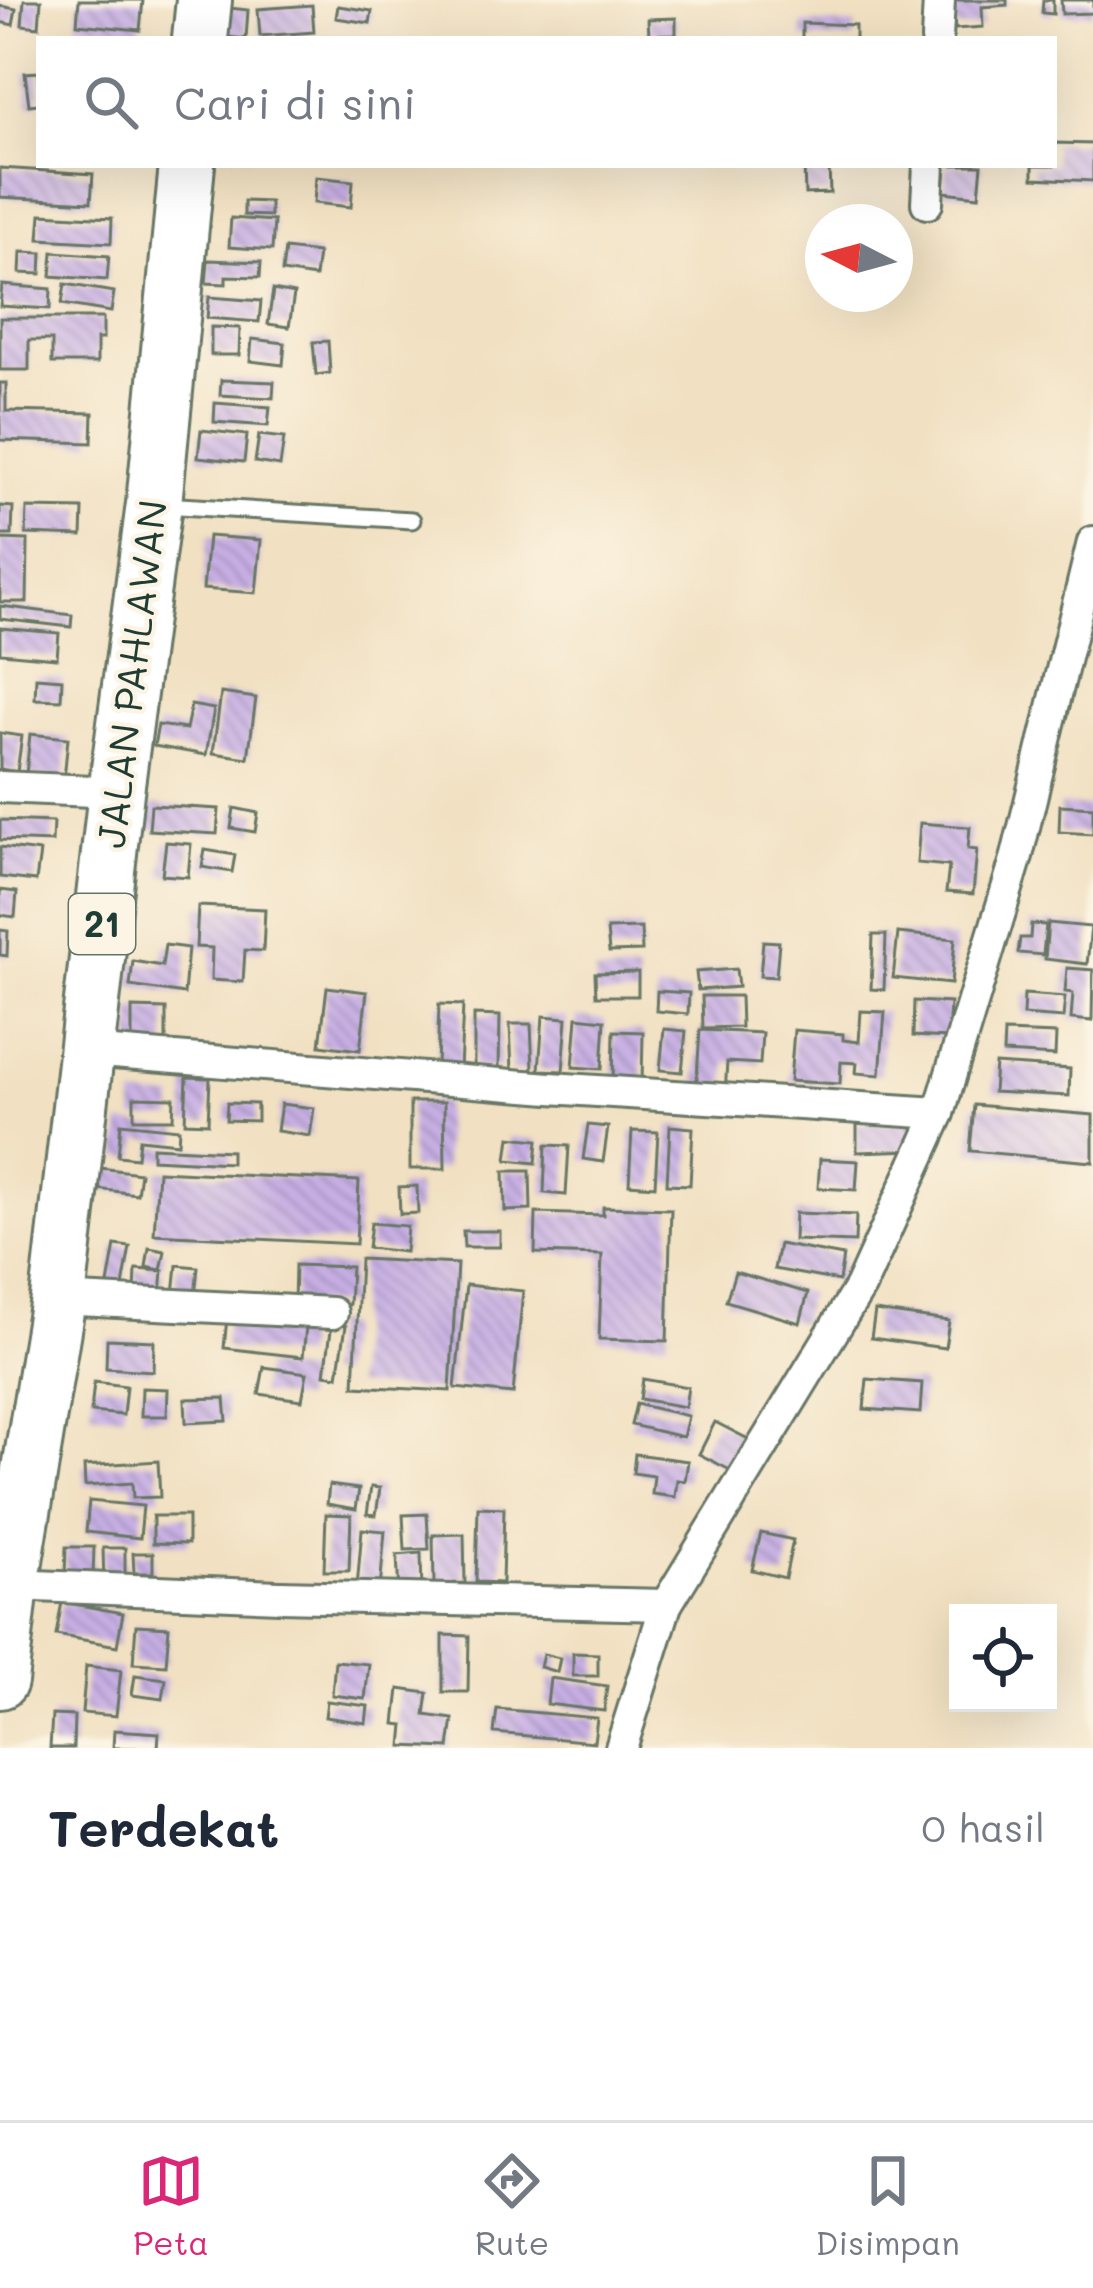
<!DOCTYPE html>
<html lang="id">
<style>
:root{--surface:#fff;--page:#f6f6f7;--text:#1f2937;--muted:#747a83;--line:#e0e1e3;--accent:#db2777}
body{margin:0;font-family:Mali,sans-serif;background:var(--page);color:var(--text)}
.controls{position:absolute;right:36px;bottom:36px;display:grid;overflow:hidden;border-radius:0px;box-shadow:0 12px 48px #0002}
.controls button{width:108px;height:108px;display:grid;place-items:center;padding:0;border:0;border-bottom:3px solid var(--line);background:var(--surface);color:var(--text);font:60px sans-serif}
.compass{position:absolute;left:805px;top:204px;width:108px;height:108px;border-radius:50%;background:var(--surface);box-shadow:0 12px 48px #0002;rotate:276deg}
.list{margin:0;padding:0;list-style:none}
h2{display:flex;justify-content:space-between;align-items:center;height:156px;margin:0;padding:0 48px;font-size:51px}
h2 small{font-size:39px;font-weight:400;color:var(--muted)}
.icon{flex:none;width:66px;height:66px;fill:none;stroke:currentColor;stroke-width:2;stroke-linecap:round;stroke-linejoin:round}
.map{position:relative;flex:none;width:1093px;height:1748px;overflow:hidden}
.search{position:absolute;background:var(--surface);box-shadow:0 12px 48px #0002;left:36px;right:36px;top:36px;height:132px;display:flex;align-items:center;gap:30px;box-sizing:border-box;padding:0 42px;border-radius:0px;color:var(--muted);font-size:45px}
.sheet{height:372px;background:var(--surface)}
nav{display:flex;justify-content:space-around;align-items:center;box-sizing:border-box;height:168px;border-top:3px solid var(--line);background:var(--surface);font-size:33px;color:var(--muted)}
nav a{display:grid;justify-items:center;gap:6px}
nav .on{color:var(--accent)}
.map>svg:first-child{display:block}
</style>
<div class="map">
<svg width="1093" height="1748" viewBox="0 0 1093 1748">
<defs>
<pattern id="building-back-hatch" width="6" height="6" patternUnits="userSpaceOnUse" patternTransform="scale(3)"><rect width="6" height="6" fill="#c7afe4"/><path d="M-1 5l2 2M0 0l6 6M5-1l2 2" fill="none" stroke="#a190ba"/></pattern>
</defs>
<rect width="100%" height="100%" fill="#fcf5e5"/>
<filter id="ink" filterUnits="userSpaceOnUse"><feTurbulence type="fractalNoise" baseFrequency=".00833" numOctaves="2"/><feDisplacementMap in="SourceGraphic" scale="24" xChannelSelector="R" yChannelSelector="G"/><feConvolveMatrix kernelMatrix="1 2 1 2 8 2 1 2 1" color-interpolation-filters="sRGB"/></filter>
<filter id="wash" filterUnits="userSpaceOnUse"><feTurbulence type="fractalNoise" baseFrequency=".004" numOctaves="4" result="noise"/><feDisplacementMap in="SourceGraphic" scale="48" xChannelSelector="R" yChannelSelector="G"/><feGaussianBlur stdDeviation="2.7" result="paint"/><feColorMatrix in="noise" values="0 0 0 0 0 0 0 0 0 0 0 0 0 0 0 0 0 1.4 0 .05"/><feComposite in="paint" operator="in"/></filter>
<g filter="url(#wash)">
<rect width="100%" height="100%" fill="#f1e0c1"/>
<g id="blocks">
<g fill="url(#building-back-hatch)">
<path d="M24,0H41L39,27L22,25Z"/>
<path d="M79,0H143L140,30L77,24Z"/>
<path d="M952,0H1007V5L982,7L983,27L955,29Z"/>
<path d="M1043,0H1053V14L1042,13Z"/>
<path d="M1061,0H1093V13L1062,14Z"/>
<path d="M312,5L314,32L260,36L258,9Z"/>
<path d="M0,6L16,9L13,25L0,22Z"/>
<path d="M338,6L372,11L370,23L336,18Z"/>
<path d="M229,8L248,10L246,39L227,37Z"/>
<path d="M676,18V34L649,35L648,19Z"/>
<path d="M802,23L855,25V39H802Z"/>
<path d="M39,72V104L29,105L25,73Z"/>
<path d="M1054,143L1093,144V181L1033,178V165H1054Z"/>
<path d="M804,165H829L830,193L805,194Z"/>
<path d="M946,165H982L979,196L944,192Z"/>
<path d="M0,168L93,174L91,202L0,197Z"/>
<path d="M316,177L353,181L351,207L314,203Z"/>
<path d="M244,201L270,202V216L244,215Z"/>
<path d="M41,214L112,218L111,243L39,239Z"/>
<path d="M231,218L274,221L272,250L229,247Z"/>
<path d="M285,249L318,253L315,277L282,272Z"/>
<path d="M21,252L42,253L41,274L20,273Z"/>
<path d="M53,252L109,256L107,280L51,276Z"/>
<path d="M208,260L261,262L260,277L226,276V284L206,283Z"/>
<path d="M65,284L114,292L111,312L62,304Z"/>
<path d="M2,285L51,289L50,309L0,306Z"/>
<path d="M273,290L294,294L289,327L268,324Z"/>
<path d="M209,297L261,301L259,322L207,318Z"/>
<path d="M0,318H103V339H97V363H52V340H29V370H0Z"/>
<path d="M211,327L240,328L239,355H211Z"/>
<path d="M252,339L285,343L283,365L250,361Z"/>
<path d="M328,341L330,373L316,375L313,342Z"/>
<path d="M221,380L274,382L273,398L220,395Z"/>
<path d="M0,383H6V411L93,413L92,443L0,440Z"/>
<path d="M215,403L270,407L268,426L214,422Z"/>
<path d="M201,430L247,435L244,462L198,457Z"/>
<path d="M259,435L284,438L280,466L255,462Z"/>
<path d="M0,506L13,507L12,535H0Z"/>
<path d="M27,508L83,509L82,536L26,534Z"/>
<path d="M208,536L261,540L256,593L203,589Z"/>
<path d="M0,539L28,540L27,602H0Z"/>
<path d="M0,606L72,615L71,627L0,619Z"/>
<path d="M0,628L59,633L57,658L0,653Z"/>
<path d="M36,677L62,679L61,700L35,699Z"/>
<path d="M221,693L256,698L248,758L213,753Z"/>
<path d="M191,705L214,709L206,755L154,746L158,725L186,729Z"/>
<path d="M0,733L22,736L17,772L0,769Z"/>
<path d="M30,734L68,738L64,779L26,775Z"/>
<path d="M151,805L219,809L217,834L149,830Z"/>
<path d="M1060,805L1093,807V834L1059,832Z"/>
<path d="M234,808L258,813L255,832L231,828Z"/>
<path d="M0,820L53,822L52,842L0,840Z"/>
<path d="M920,823L970,827L968,849L977,850L973,894L946,892L949,866L917,863Z"/>
<path d="M166,842L191,844L188,877L162,875Z"/>
<path d="M0,847L40,852L36,881L0,877Z"/>
<path d="M205,850L235,855L232,872L202,867Z"/>
<path d="M0,890L17,892L15,917L0,915Z"/>
<path d="M198,906L265,909L263,951L245,950L243,982L211,980L212,948L196,947Z"/>
<path d="M1048,923L1091,927L1087,964L1045,959Z"/>
<path d="M1031,924L1046,925L1043,955L1018,953L1020,938H1030Z"/>
<path d="M641,928L642,951L609,952L607,929Z"/>
<path d="M0,930L8,931L7,956L0,955Z"/>
<path d="M898,933L955,939L951,984L893,978Z"/>
<path d="M873,935H886L884,990L871,989Z"/>
<path d="M763,941L779,942L776,977L760,976Z"/>
<path d="M165,945L188,948L184,994L130,986L133,961L162,966Z"/>
<path d="M1067,968L1093,970L1092,1021L1071,1019L1073,993L1065,992Z"/>
<path d="M736,969L738,987L698,990L696,972Z"/>
<path d="M638,972V996H596L595,973Z"/>
<path d="M327,987L367,992L360,1050L320,1045Z"/>
<path d="M657,991L689,993L688,1014L656,1011Z"/>
<path d="M1024,994L1065,997L1063,1018L1023,1015Z"/>
<path d="M702,996H740L741,1027L703,1028Z"/>
<path d="M914,1001L950,1003L948,1038L913,1036Z"/>
<path d="M439,1004L463,1005L460,1069L437,1068Z"/>
<path d="M132,1008L166,1009V1049H132Z"/>
<path d="M861,1011L885,1012L880,1075L856,1073L857,1063L841,1062L840,1084L790,1081L794,1030L843,1034V1040L859,1042Z"/>
<path d="M474,1015L500,1016L499,1068H474Z"/>
<path d="M543,1016L567,1018L563,1071L539,1070Z"/>
<path d="M577,1017L605,1020L602,1069L573,1067Z"/>
<path d="M510,1024H531L533,1070L512,1071Z"/>
<path d="M664,1029L686,1031L682,1072L660,1070Z"/>
<path d="M700,1030L762,1033L760,1064L727,1062L725,1094L696,1093Z"/>
<path d="M614,1031L643,1032L642,1084H613Z"/>
<path d="M1004,1032L1056,1034L1055,1056L1003,1053Z"/>
<path d="M995,1064L1070,1069L1069,1096L993,1092Z"/>
<path d="M187,1077L210,1078L208,1123L185,1122Z"/>
<path d="M134,1097L174,1098L173,1119H134Z"/>
<path d="M410,1102H444L445,1169H410Z"/>
<path d="M227,1103L257,1104V1121L226,1120Z"/>
<path d="M281,1104L314,1108L310,1136L277,1131Z"/>
<path d="M974,1105L1093,1115V1162L970,1151Z"/>
<path d="M914,1121L915,1150L857,1152V1123Z"/>
<path d="M121,1123L179,1129L178,1143L139,1139L137,1158L118,1156Z"/>
<path d="M588,1125L608,1127L603,1162L583,1159Z"/>
<path d="M670,1126L693,1128L690,1185L667,1184Z"/>
<path d="M632,1131L658,1132L655,1186L629,1184Z"/>
<path d="M510,1137L538,1140L536,1163L507,1160Z"/>
<path d="M546,1145L569,1146L566,1195L544,1193Z"/>
<path d="M152,1147L231,1151V1163L152,1159Z"/>
<path d="M820,1159L858,1161L856,1190L818,1188Z"/>
<path d="M100,1168L140,1173L137,1194L97,1189Z"/>
<path d="M158,1171L359,1181L356,1244L154,1234Z"/>
<path d="M504,1171H530L531,1210L505,1211Z"/>
<path d="M417,1186L418,1213L400,1214L399,1187Z"/>
<path d="M603,1207L671,1209L667,1341L599,1339L602,1255L535,1253L536,1213L603,1215Z"/>
<path d="M795,1213L856,1215L855,1242L794,1240Z"/>
<path d="M371,1223L407,1226L405,1252L368,1248Z"/>
<path d="M463,1231H500V1247H464Z"/>
<path d="M779,1244L843,1256L839,1281L774,1269Z"/>
<path d="M115,1245L130,1247L122,1292L107,1290Z"/>
<path d="M149,1248L165,1251L161,1270L146,1267Z"/>
<path d="M360,1259L457,1264L450,1391L354,1386Z"/>
<path d="M177,1265L198,1267L195,1296L174,1294Z"/>
<path d="M295,1265L351,1267L349,1305L294,1303Z"/>
<path d="M136,1269L163,1271L161,1294L135,1293Z"/>
<path d="M735,1272L808,1293L800,1323L726,1301Z"/>
<path d="M466,1285L523,1291L513,1394L455,1388Z"/>
<path d="M875,1311L949,1321L945,1348L871,1338Z"/>
<path d="M227,1318L306,1326L303,1357L224,1348Z"/>
<path d="M332,1323L346,1326L338,1376L325,1374Z"/>
<path d="M107,1339L154,1341L153,1371L106,1368Z"/>
<path d="M264,1367L307,1373L302,1400L259,1394Z"/>
<path d="M643,1379L688,1387L685,1407L640,1399Z"/>
<path d="M867,1379L922,1383L920,1413L864,1409Z"/>
<path d="M94,1382L126,1386L123,1415L91,1412Z"/>
<path d="M142,1388L168,1389L167,1416H141Z"/>
<path d="M225,1398L227,1421L186,1423L185,1399Z"/>
<path d="M636,1404L688,1416L683,1437L631,1425Z"/>
<path d="M715,1422L748,1439L732,1471L699,1454Z"/>
<path d="M635,1454L688,1461L685,1481L677,1480L675,1497L652,1494L654,1476L633,1473Z"/>
<path d="M158,1461L160,1497L133,1498L132,1483L85,1486L84,1466Z"/>
<path d="M329,1485L359,1489L356,1509L327,1504Z"/>
<path d="M371,1487L380,1488L376,1515L367,1514Z"/>
<path d="M89,1501L143,1506L140,1538L86,1532Z"/>
<path d="M478,1507L504,1508L502,1583L476,1582Z"/>
<path d="M326,1514L351,1515L349,1571H324Z"/>
<path d="M427,1514L429,1549L405,1550L403,1515Z"/>
<path d="M153,1516H188V1544L153,1543Z"/>
<path d="M362,1529L385,1531L380,1590L357,1588Z"/>
<path d="M761,1533L793,1540L785,1578L752,1570Z"/>
<path d="M464,1534L465,1583L434,1584L433,1535Z"/>
<path d="M66,1547H94L93,1576H65Z"/>
<path d="M103,1548H125V1585H104Z"/>
<path d="M133,1553H153V1573H134Z"/>
<path d="M421,1553L422,1594H399L397,1555Z"/>
<path d="M62,1602L123,1613L117,1646L56,1635Z"/>
<path d="M136,1625L169,1627L166,1665L133,1663Z"/>
<path d="M443,1635L469,1636L468,1692H443Z"/>
<path d="M573,1653L598,1654V1676H573Z"/>
<path d="M543,1654L560,1658L557,1672L540,1667Z"/>
<path d="M335,1661L369,1664L365,1699L332,1695Z"/>
<path d="M86,1666L121,1670L116,1716L82,1713Z"/>
<path d="M135,1675L166,1679L163,1699L132,1695Z"/>
<path d="M550,1678L607,1686L604,1711L547,1704Z"/>
<path d="M399,1689L428,1693L425,1715L453,1719L449,1748L402,1746L404,1725L395,1724Z"/>
<path d="M327,1701L368,1706L366,1723L325,1717Z"/>
<path d="M497,1709L597,1718L594,1742L494,1733Z"/>
<path d="M52,1715L74,1716L73,1748H50Z"/>
<path d="M114,1730L159,1733L158,1748H113Z"/>
</g>
</g>
</g>
<g filter="url(#ink)">
<use href="#blocks" fill-opacity="0" stroke="#687665" stroke-width="3"/>
<g fill="none" stroke-linecap="round" stroke-linejoin="round">
<defs>
<path id="lane" d="M163,505L412,520"/>
<g id="street">
<path d="M937,39L939,0"/>
<path d="M927,203L929,165"/>
<path d="M0,787L116,792"/>
<path d="M88,1051L550,1088L939,1113"/>
<path d="M58,1299L332,1313"/>
<path d="M11,1585L280,1596L666,1605"/>
<path d="M621,1748L666,1605L860,1287L939,1113L1017,856L1093,542"/>
</g>
<g id="highway">
<path d="M200,39L204,0"/>
<path d="M0,1681L11,1585L58,1299L116,792L154,504L187,165"/>
</g>
</defs>
<use href="#lane" stroke="#687665" stroke-width="21"/>
<use href="#street" stroke="#687665" stroke-width="36"/>
<use href="#highway" stroke="#687665" stroke-width="60"/>
<use href="#lane" stroke="#fff" stroke-width="15"/>
<use href="#street" stroke="#fff" stroke-width="30"/>
<use href="#highway" stroke="#fff" stroke-width="54"/>
</g>
</g>
<g text-anchor="middle" stroke-width="9" stroke-linejoin="round" paint-order="stroke">
<rect fill="#fcf5e5" stroke="#617469" stroke-width="3" x="69" y="894" width="66" height="60" rx="9"/>
<g font-size="36" font-weight="bold" fill="#1f3d34">
<text x="102" y="937">21</text>
</g>
<g font-size="39" fill="#1f3d34" stroke="#fcf5e5">
<text transform="translate(132 674) rotate(-83)" y="14">JALAN PAHLAWAN</text>
</g>
</g>
</svg>
<div class="controls">
<button><svg class="icon" aria-label="locate" viewBox="0 0 24 24"><circle cx="12" cy="12" r="6"/><path d="M12 2v4M12 18v4M2 12h4M18 12h4"/></svg></button>
</div>
<svg class="compass" viewBox="-18 -18 36 36"><path d="M0-13l5 13h-10z" fill="#e53935"/><path d="M0 13l5-13h-10z" fill="#747a83"/></svg>
<div class="search"><svg class="icon" aria-label="search" viewBox="0 0 24 24"><circle cx="10" cy="10" r="6"/><path d="M15 15l6 6"/></svg>Cari di sini</div>
</div>
<section class="sheet">
<h2>Terdekat<small>0 hasil</small></h2>
<ul class="list">
</ul>
</section>
<nav>
<a class="on"><svg class="icon" aria-label="map" viewBox="0 0 24 24"><path d="M3 6l6-2 6 2 6-2v14l-6 2-6-2-6 2zM9 4v14M15 6v14"/></svg>Peta</a>
<a><svg class="icon" aria-label="directions" viewBox="0 0 24 24"><path d="M12 3l9 9-9 9-9-9zM9 14v-3h6M13 9l2 2-2 2"/></svg>Rute</a>
<a><svg class="icon" aria-label="saved" viewBox="0 0 24 24"><path d="M7 4h10v16l-5-4-5 4z"/></svg>Disimpan</a>
</nav>
